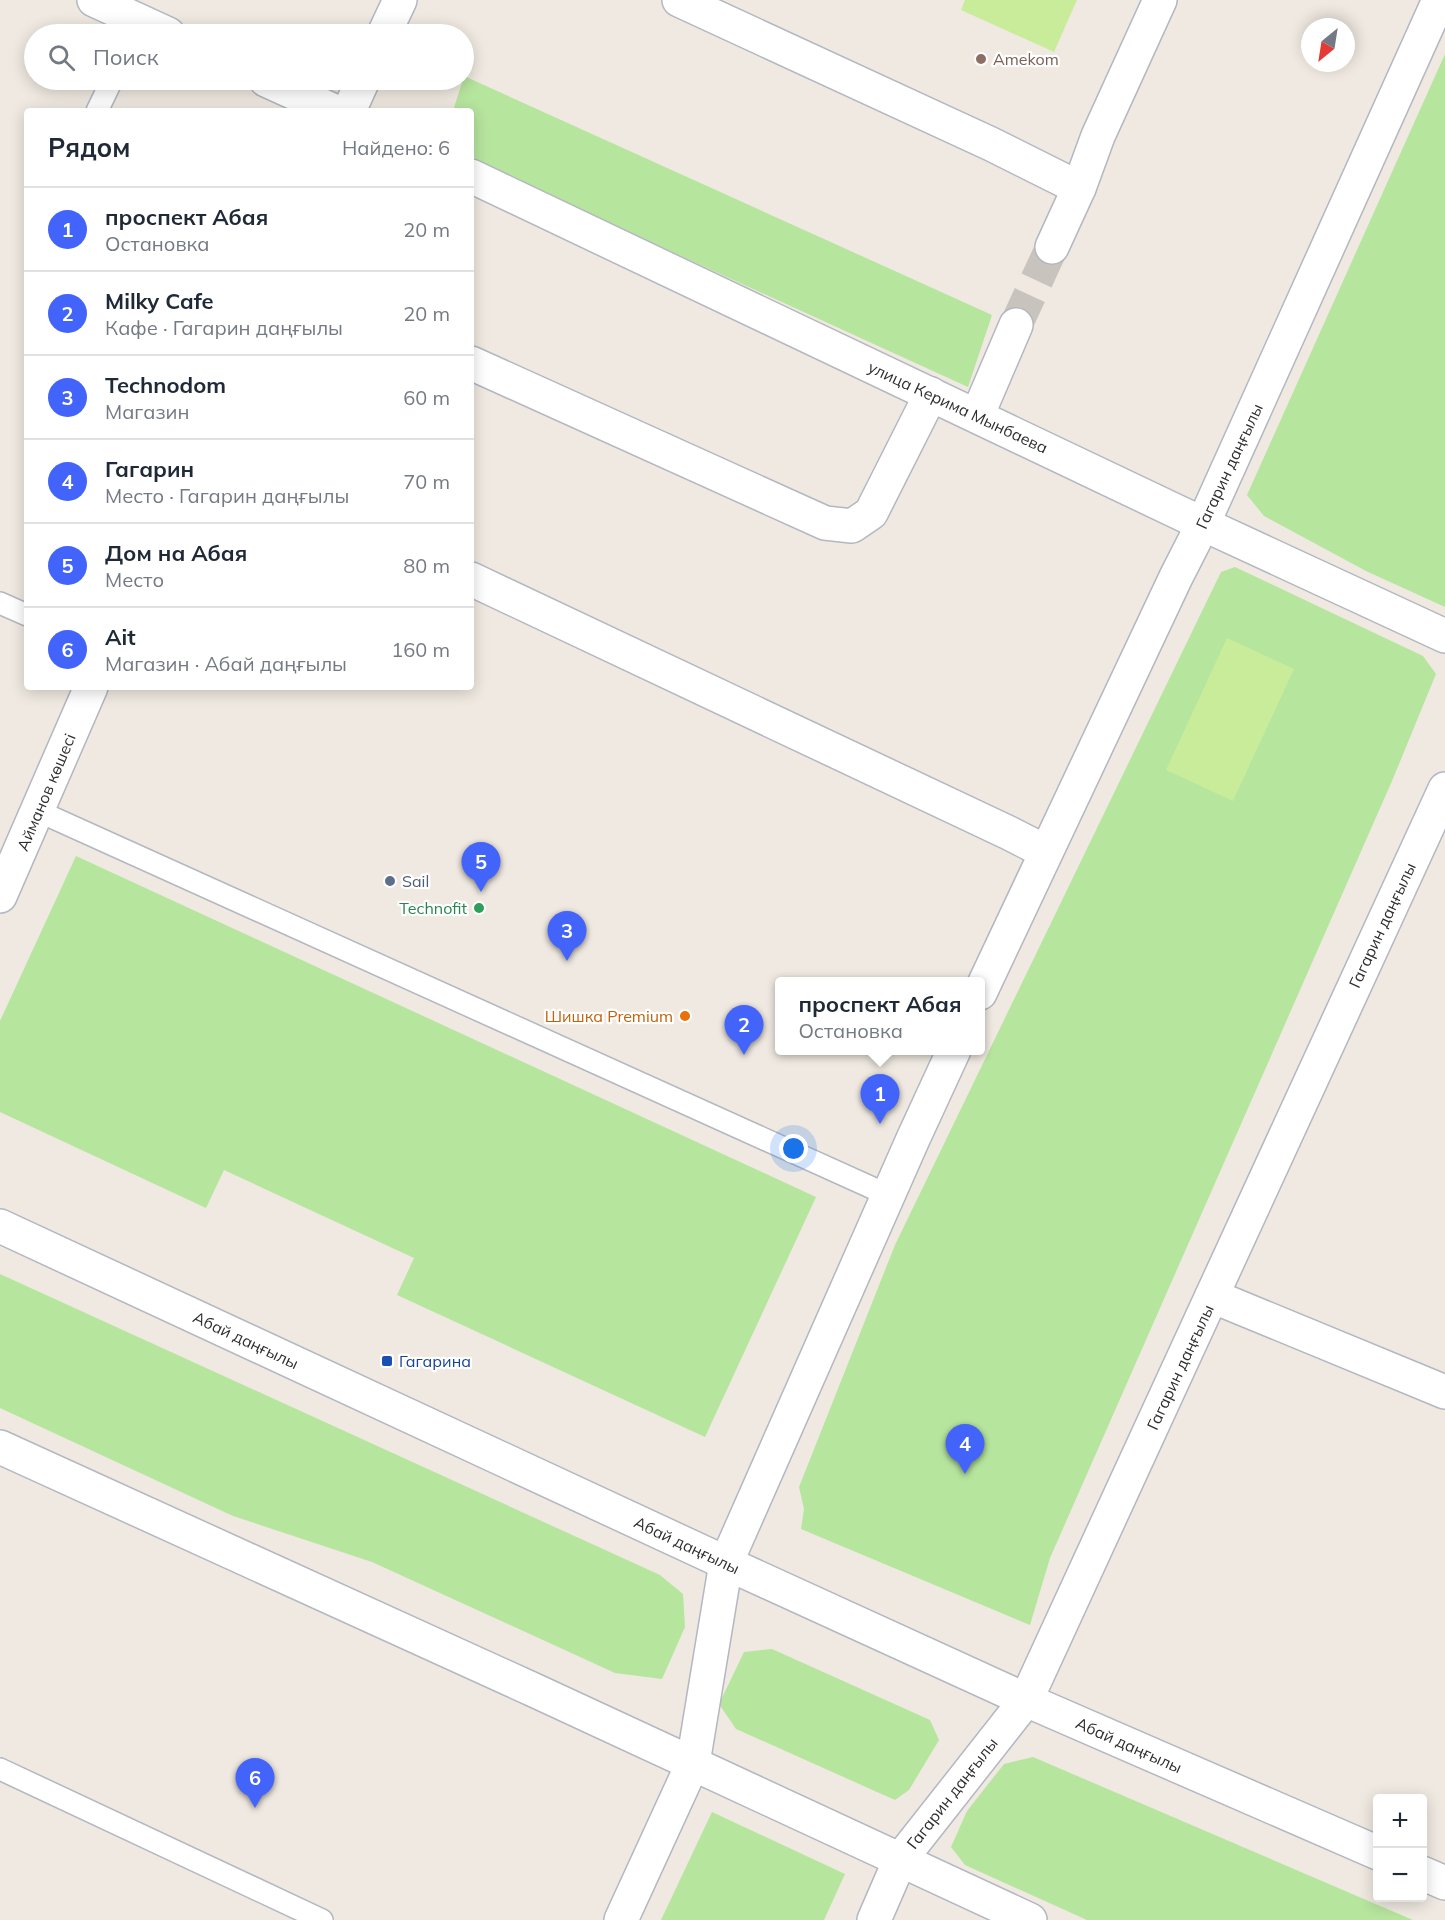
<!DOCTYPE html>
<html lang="ru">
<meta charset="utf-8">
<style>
:root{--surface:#fff;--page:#f2f2f3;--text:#1f2937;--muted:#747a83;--line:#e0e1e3;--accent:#4264fb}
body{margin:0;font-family:Mulish,sans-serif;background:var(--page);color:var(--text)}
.controls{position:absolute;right:18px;bottom:18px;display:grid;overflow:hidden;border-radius:6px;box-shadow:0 3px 15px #0003}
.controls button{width:54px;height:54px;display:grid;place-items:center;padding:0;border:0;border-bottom:2px solid var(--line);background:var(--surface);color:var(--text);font:30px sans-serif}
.compass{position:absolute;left:1301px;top:18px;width:54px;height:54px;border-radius:50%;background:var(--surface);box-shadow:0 3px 15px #0003;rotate:210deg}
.you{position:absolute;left:794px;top:1149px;width:21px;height:21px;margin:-15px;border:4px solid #fff;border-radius:50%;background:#1a73e8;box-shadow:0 0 0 9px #1a73e833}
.badge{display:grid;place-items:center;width:39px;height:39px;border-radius:50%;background:var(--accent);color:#fff;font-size:20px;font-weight:700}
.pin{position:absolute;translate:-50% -50px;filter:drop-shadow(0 2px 3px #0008)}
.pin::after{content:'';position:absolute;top:32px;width:21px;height:18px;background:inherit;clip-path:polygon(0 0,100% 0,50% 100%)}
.popup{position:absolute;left:775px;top:977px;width:210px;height:78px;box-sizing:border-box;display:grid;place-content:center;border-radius:6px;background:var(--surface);filter:drop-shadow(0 2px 4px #0005);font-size:20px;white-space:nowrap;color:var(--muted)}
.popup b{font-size:22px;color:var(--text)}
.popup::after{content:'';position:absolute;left:50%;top:100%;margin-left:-12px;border:12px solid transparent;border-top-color:var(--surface)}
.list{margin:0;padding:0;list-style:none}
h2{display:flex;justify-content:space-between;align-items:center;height:78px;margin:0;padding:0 24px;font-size:26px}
h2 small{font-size:20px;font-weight:400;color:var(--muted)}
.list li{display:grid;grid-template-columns:39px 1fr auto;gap:18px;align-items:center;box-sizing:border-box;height:84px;padding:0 24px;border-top:2px solid var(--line)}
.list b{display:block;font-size:22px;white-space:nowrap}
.list p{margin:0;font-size:20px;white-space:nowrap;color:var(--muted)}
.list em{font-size:20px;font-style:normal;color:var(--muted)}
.icon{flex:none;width:33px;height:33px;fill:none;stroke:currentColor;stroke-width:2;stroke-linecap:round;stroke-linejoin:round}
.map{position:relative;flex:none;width:1445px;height:1920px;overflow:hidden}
.search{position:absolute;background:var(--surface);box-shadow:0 3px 15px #0003;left:24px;top:24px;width:450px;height:66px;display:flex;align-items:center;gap:15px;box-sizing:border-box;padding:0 21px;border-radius:33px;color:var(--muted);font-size:22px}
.panel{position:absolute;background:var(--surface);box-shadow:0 3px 15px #0003;left:24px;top:108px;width:450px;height:582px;border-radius:6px}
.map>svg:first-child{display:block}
</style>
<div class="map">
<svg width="1445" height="1920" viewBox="0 0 1445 1920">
<rect width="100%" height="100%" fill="#efe9e1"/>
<g fill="#b6e59e">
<path d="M1445,54V607L1366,571L1264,516L1247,495Z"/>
<path d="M464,76L992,315L968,387L477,163L471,150V111H453Z"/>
<path d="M1235,567L1423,656L1436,674L1392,781L1050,1558L1030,1625L801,1529L804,1509L799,1487L895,1245L1221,572Z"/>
<path d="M76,856L816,1197L705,1437L397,1295L414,1258L224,1170L206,1208L0,1112V1021Z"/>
<path d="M0,1274L660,1575L683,1594L685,1627L662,1679L615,1673L372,1562L233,1516L0,1408Z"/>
<path d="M772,1649L930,1720L939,1740L909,1790L895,1800L736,1729L719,1704L744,1652Z"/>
<path d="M1033,1757L1413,1920H1087L965,1865L951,1847L967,1811L1004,1764Z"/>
<path d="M712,1812L845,1874L824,1920H661Z"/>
</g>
<g fill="#c9ec9a">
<path d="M965,0H1077L1054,52L961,10Z"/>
<path d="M1227,638L1294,669L1233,801L1166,770Z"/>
</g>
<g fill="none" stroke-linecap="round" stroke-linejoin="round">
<path stroke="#c8c4bd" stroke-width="33" stroke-dasharray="33 16" stroke-linecap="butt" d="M1016,325L1052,247"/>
<defs>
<g id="service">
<path d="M97,111L112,80"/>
<path d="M0,603L27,615"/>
<path d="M38,811L888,1195"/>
<path d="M0,1769L322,1920"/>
</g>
<g id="minor">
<path d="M94,0L168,34"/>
<path d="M679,0L991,144L1079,188L1098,136L1160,0"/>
<path d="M384,34L400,0"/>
<path d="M266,80L334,111"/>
<path d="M349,111L363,80"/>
<path d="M471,176L1203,524L1445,636"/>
<path d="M1052,247L1079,188"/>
<path d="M471,363L825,523L852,526L871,513L931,394"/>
<path d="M977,416L1016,325"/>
<path d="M471,579L1009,833L1046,852"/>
<path d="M0,896L91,687"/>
<path d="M1212,1296L1445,1392"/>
</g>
<g id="tertiary">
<path d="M980,993L1176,577L1203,524L1439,0"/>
<path d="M621,1920L693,1763L726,1563L913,1139L954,1050"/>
<path d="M874,1920L900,1860L1026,1700L1445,789"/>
</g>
<g id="secondary">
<path d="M0,1226L726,1563L1026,1700L1378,1853"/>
<path d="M0,1447L536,1691L1030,1920"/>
<path d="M1422,1873L1445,1883"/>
</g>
</defs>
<use href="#service" stroke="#b4b7c1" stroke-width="24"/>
<use href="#minor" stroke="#b4b7c1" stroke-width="36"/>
<use href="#tertiary" stroke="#b4b7c1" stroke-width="36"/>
<use href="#secondary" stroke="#b4b7c1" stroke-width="36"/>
<use href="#service" stroke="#fff" stroke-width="21"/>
<use href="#minor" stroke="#fff" stroke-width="33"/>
<use href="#tertiary" stroke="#fff" stroke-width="33"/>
<use href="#secondary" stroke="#fff" stroke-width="33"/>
</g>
<circle fill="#8d6e63" stroke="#fff" stroke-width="2" cx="981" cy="59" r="6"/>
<circle fill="#5c6f8a" stroke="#fff" stroke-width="2" cx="390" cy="881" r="6"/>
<circle fill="#2e9e5b" stroke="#fff" stroke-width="2" cx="479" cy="908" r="6"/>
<circle fill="#e8710a" stroke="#fff" stroke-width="2" cx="685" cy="1016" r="6"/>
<rect fill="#1a4fb4" stroke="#fff" stroke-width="2" x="381" y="1355" width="12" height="12" rx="3"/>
<g text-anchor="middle" stroke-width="4.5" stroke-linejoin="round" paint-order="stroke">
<g font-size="16" fill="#785e54" stroke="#fff" text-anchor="start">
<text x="993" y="65">Amekom</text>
</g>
<g font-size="16" fill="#2e2e2e" stroke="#fff">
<text transform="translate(958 407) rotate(25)" y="6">улица Керима Мынбаева</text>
<text transform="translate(1229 466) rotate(-65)" y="6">Гагарин даңғылы</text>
<text transform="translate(46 792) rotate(-67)" y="6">Айманов көшесі</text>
<text transform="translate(1382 925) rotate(-65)" y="6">Гагарин даңғылы</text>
<text transform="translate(246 1340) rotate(25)" y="6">Абай даңғылы</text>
<text transform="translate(1180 1367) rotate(-65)" y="6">Гагарин даңғылы</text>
<text transform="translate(687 1545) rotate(25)" y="6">Абай даңғылы</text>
<text transform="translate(1129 1745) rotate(24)" y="6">Абай даңғылы</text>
<text transform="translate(952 1793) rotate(-52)" y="6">Гагарин даңғылы</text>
</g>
<g font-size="16" fill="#4e5e75" stroke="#fff" text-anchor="start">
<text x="402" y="887">Sail</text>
</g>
<g font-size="16" fill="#27864d" stroke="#fff" text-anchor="end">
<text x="467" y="914">Technofit</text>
</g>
<g font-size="16" fill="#c56008" stroke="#fff" text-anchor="end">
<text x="673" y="1022">Шишка Premium</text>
</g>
<g font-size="16" fill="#164399" stroke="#fff" text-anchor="start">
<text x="399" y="1367">Гагарина</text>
</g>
</g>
</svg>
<div class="controls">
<button>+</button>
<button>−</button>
</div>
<svg class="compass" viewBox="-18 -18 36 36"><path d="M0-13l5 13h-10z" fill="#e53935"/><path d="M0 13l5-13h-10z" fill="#747a83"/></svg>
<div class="you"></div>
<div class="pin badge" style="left:880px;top:1124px">1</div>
<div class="popup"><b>проспект Абая</b>Остановка</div>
<div class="pin badge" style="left:744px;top:1055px">2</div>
<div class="pin badge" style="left:567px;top:961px">3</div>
<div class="pin badge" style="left:965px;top:1474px">4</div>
<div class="pin badge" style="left:481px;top:892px">5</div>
<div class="pin badge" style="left:255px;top:1808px">6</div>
<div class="search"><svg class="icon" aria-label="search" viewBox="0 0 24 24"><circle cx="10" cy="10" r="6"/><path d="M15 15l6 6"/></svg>Поиск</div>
<section class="panel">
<h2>Рядом<small>Найдено: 6</small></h2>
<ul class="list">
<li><span class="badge">1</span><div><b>проспект Абая</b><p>Остановка</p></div><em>20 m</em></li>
<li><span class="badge">2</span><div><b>Milky Cafe</b><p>Кафе · Гагарин даңғылы</p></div><em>20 m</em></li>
<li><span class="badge">3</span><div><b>Technodom</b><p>Магазин</p></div><em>60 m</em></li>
<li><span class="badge">4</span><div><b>Гагарин</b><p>Место · Гагарин даңғылы</p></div><em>70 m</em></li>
<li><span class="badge">5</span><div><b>Дом на Абая</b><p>Место</p></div><em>80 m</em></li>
<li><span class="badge">6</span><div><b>Ait</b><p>Магазин · Абай даңғылы</p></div><em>160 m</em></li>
</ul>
</section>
</div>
